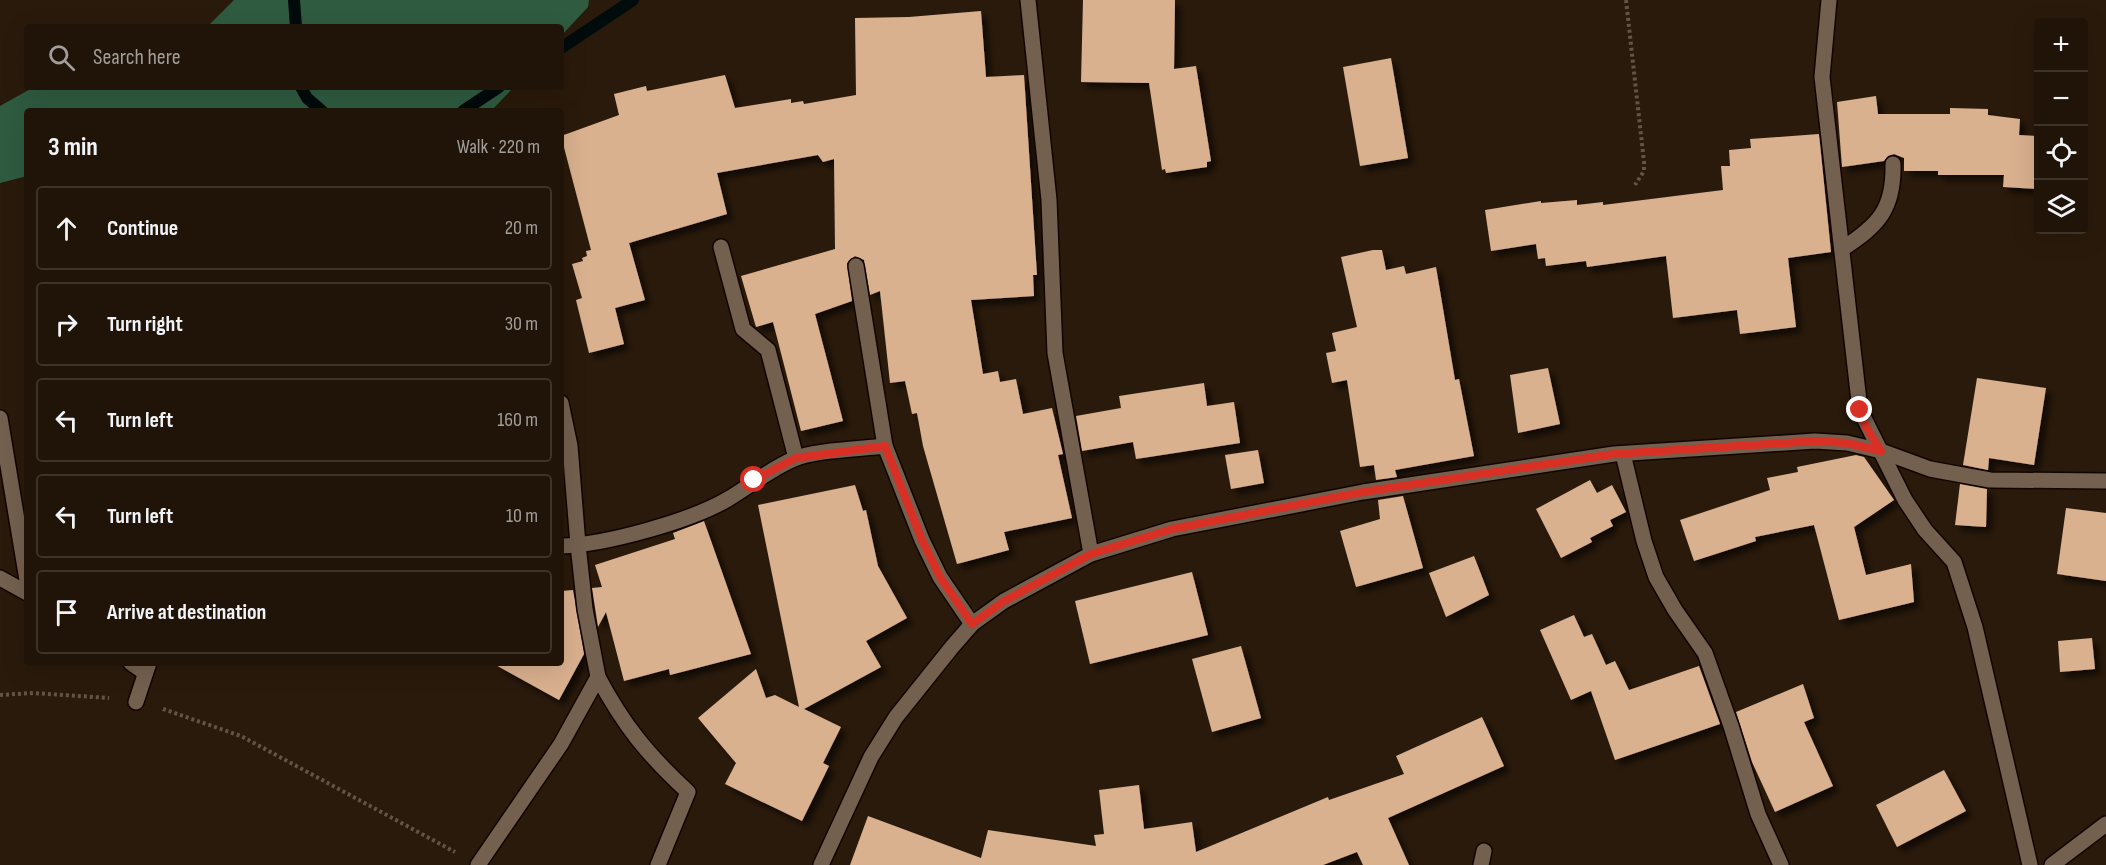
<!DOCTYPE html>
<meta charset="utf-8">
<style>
:root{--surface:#201408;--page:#2d2116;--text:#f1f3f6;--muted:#a29e9c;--line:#3d3329}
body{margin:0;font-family:"Sofia Sans Condensed",sans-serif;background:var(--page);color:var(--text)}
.controls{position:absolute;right:18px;top:18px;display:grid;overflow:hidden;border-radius:6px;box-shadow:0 6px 24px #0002}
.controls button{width:54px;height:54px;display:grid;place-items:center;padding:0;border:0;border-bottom:2px solid var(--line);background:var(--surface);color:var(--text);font:30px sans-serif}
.stop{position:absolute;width:18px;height:18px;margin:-14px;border:4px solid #d93025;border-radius:50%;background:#fff}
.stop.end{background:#d93025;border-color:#fff;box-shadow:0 2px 6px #0008}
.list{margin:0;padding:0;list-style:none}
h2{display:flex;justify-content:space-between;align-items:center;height:78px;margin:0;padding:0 24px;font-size:26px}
h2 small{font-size:20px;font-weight:400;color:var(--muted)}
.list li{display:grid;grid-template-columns:39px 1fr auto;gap:18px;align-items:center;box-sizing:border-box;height:84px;margin:0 12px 12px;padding:0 12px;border:2px solid var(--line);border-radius:6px}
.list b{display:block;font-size:22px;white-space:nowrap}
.list em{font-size:20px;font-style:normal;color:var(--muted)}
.icon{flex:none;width:33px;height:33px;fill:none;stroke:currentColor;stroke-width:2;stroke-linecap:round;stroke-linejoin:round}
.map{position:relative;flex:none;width:2106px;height:865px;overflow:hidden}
.search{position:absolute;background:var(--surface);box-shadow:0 6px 24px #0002;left:24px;top:24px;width:540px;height:66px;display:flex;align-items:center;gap:15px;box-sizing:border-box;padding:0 21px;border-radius:6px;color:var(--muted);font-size:22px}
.panel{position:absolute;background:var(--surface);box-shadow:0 6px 24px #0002;left:24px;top:108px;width:540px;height:558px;border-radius:6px}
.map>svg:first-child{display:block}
</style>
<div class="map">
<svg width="2106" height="865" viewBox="0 0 2106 865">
<defs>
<filter id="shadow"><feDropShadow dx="5.5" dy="5.5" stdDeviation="3" flood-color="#0009"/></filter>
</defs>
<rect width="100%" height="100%" fill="#2a1a0b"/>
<g fill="#2f5b41">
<path d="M234,0H589L588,7L561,36V27H207Z"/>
<path d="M34,87H514L491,111H27V176L0,183V106Z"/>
</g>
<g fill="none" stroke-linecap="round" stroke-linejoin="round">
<g stroke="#000b0b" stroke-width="12">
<path d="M294,0L296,27"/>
<path d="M561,48L633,0"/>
<path d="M301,87L307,98L322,111"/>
<path d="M463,111L499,87"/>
</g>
</g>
<g fill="#dab18f" filter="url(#shadow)">
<path d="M1083,0H1175L1174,69L1196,66L1211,161L1207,162V167L1166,173L1165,169L1162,170L1149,83L1081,82Z"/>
<path d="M981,11L986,77L1024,75L1037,275H1033L1034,296L971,300L983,374L998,371L1000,382L1016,379L1023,414L1052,408L1063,454L1058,455L1072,518L1004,532L1009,550L957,564L923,446L917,413L912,414L905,381L890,383L880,291L870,295L864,260L855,256L847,263L852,301L815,314L843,421L801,431L773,322L756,327L741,276L835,249L834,159L823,162L818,155L717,173L727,214L629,243L645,300L615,308L624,344L589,353L576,300L582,298L572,264L583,261L582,258L587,256L586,251L591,250L561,136L619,115L614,94L646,86L647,91L725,75L735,108L791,99V103L803,101L804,104L856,95L855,18L909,17Z"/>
<path d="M1391,58L1408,158L1360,166L1343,67Z"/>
<path d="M1876,96L1878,114H1950V108L1988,109V115L2020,119L2019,135L2038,136V189L2003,187L2004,175H1938V171H1904V158L1894,154L1888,156L1884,161L1842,167L1837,102Z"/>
<path d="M1819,134L1831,252L1788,258L1796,327L1740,334L1737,310L1673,318L1666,256L1587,267L1586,261L1546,266L1545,258L1538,259L1536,244L1491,251L1485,210L1541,201V203L1577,200V205L1603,202V205L1723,190L1721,166H1730L1729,150L1751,148L1750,139Z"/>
<path d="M1373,250H1382L1386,270L1404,266L1406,274L1436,267L1455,380L1459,379L1474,456L1395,470L1397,477L1376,480L1374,465L1360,467L1347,380L1332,383L1326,353L1336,351L1332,333L1357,327L1341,257Z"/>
<path d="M1548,368L1560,424L1518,433L1510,375Z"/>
<path d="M1977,378L2046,388L2034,465L1989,458L1988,470L1963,465Z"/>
<path d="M1204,383L1207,406L1234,402L1240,443L1136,459L1133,442L1082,451L1076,416L1121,408L1119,396Z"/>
<path d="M1258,450L1264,483L1231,489L1225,455Z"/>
<path d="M1856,455L1864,457L1894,500L1854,527L1866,575L1911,564L1914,602L1839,620L1814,525L1755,537L1756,541L1694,561L1680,520L1770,490L1767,478L1798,472L1797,467Z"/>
<path d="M1590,480L1597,493L1612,485L1626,512L1610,520L1613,526L1590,538L1592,542L1561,558L1536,509Z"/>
<path d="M1960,484L1987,489L1986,527L1955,525Z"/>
<path d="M855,485L863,511L866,510L878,566L907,618L866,641L881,667L804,709L841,727L823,763L829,766L802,821L725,784L736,763L698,718L756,669L766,698L775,695L799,707L758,505Z"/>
<path d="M1403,496L1423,568L1356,587L1340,531L1380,519L1378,500Z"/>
<path d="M2066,508L2106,513V581L2057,574Z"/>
<path d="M704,521L751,654L670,675L669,669L624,681L606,612L598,627L592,588L602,587L595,565L675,539L673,533Z"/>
<path d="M1474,556L1489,595L1446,617L1429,573Z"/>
<path d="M1192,572L1208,635L1090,664L1075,601Z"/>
<path d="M573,590L584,654L559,700L492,663H561V591Z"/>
<path d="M1574,615L1584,637L1592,634L1606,665L1615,661L1629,690L1699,666L1720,724L1615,760L1591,691L1571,700L1540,630Z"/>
<path d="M2092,638L2095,669L2060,672L2058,641Z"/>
<path d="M1241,646L1261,718L1212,732L1192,659Z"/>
<path d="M1803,684L1814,718L1804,722L1833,786L1775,812L1752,762L1736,712Z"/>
<path d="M1482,717L1504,766L1388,818L1409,865H1363L1357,852L1323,865H850L868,816L981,858L988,830L1096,846L1094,835L1104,834L1099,790L1139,785L1144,829L1192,822L1196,852L1328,797L1329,800L1404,774L1396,756Z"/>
<path d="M1944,770L1966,811L1897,847L1876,805Z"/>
</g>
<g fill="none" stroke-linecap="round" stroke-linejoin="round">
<defs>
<g id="service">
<path d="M721,247L743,329L768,350L796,458"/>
<path d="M1842,249C1879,225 1894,209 1893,164"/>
<path d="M856,266L885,446"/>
<path d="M561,403L570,446L578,545"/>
<path d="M0,418L27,580"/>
<path d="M1623,454L1644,541L1656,577L1675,610L1705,653L1731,726L1758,814L1781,865"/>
<path d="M598,677C624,726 648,755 688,792L658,865"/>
<path d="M1481,865L1484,851"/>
</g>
<g id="minor">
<path d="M1028,0L1049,200L1055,353L1091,554"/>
<path d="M1829,0L1822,77L1860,410L1905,500L1925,530L1954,562L1975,627L2030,865"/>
<path d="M561,546C604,545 691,521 728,499C750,486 770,469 794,459C815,450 861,449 885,446L922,540L940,577L972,624"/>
<path d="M0,578L27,593"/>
<path d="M131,663L145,673"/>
<path d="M136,702L149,663"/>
<path d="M478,865L561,744L598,677L585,609L578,545"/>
<path d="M821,865L871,757L896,717L952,647L972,624L1004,601L1091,554L1172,529L1363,492L1614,454L1815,441L1847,443L1881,451L1930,469L1990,480L2106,481"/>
<path d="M2052,865L2106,824"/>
</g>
</defs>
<use href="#service" stroke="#120500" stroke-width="18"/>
<use href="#minor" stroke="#120500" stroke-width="18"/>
<g stroke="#635447" stroke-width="4" stroke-dasharray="3 3" stroke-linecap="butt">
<path d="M1626,0L1644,162V171L1635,185"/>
<path d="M0,695L33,693L109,698"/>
<path d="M163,709L241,736L455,852"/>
</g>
<use href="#service" stroke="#74604f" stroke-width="15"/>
<use href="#minor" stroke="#74604f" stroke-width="15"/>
</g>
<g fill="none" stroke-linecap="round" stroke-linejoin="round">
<path stroke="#d93025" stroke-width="8" d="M754,480L796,458L885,446L922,540L940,577L972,624L1004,601L1091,554L1172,529L1363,492L1614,454L1815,441L1847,443L1881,451L1866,427L1860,410"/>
</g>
</svg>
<div class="controls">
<button>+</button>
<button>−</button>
<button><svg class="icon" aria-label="locate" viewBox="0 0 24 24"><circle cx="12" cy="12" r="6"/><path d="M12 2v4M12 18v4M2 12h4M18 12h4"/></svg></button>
<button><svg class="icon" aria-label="layers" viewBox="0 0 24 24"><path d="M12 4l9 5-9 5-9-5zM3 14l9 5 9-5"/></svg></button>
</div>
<div class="stop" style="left:754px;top:480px"></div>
<div class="stop end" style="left:1860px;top:410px"></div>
<div class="search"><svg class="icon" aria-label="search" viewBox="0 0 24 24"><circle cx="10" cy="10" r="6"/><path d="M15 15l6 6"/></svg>Search here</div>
<section class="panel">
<h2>3 min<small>Walk · 220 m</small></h2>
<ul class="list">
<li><svg class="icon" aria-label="ahead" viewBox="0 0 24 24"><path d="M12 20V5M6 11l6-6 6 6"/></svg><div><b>Continue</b></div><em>20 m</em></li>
<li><svg class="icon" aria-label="right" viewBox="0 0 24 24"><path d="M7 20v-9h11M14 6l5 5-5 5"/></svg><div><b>Turn right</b></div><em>30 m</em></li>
<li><svg class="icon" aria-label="left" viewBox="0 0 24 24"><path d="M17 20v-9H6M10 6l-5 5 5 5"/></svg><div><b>Turn left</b></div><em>160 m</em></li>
<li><svg class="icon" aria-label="left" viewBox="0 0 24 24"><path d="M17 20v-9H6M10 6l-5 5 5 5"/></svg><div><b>Turn left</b></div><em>10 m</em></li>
<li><svg class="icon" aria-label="arrive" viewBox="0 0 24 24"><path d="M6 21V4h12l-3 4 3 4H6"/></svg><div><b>Arrive at destination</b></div></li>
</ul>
</section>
</div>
